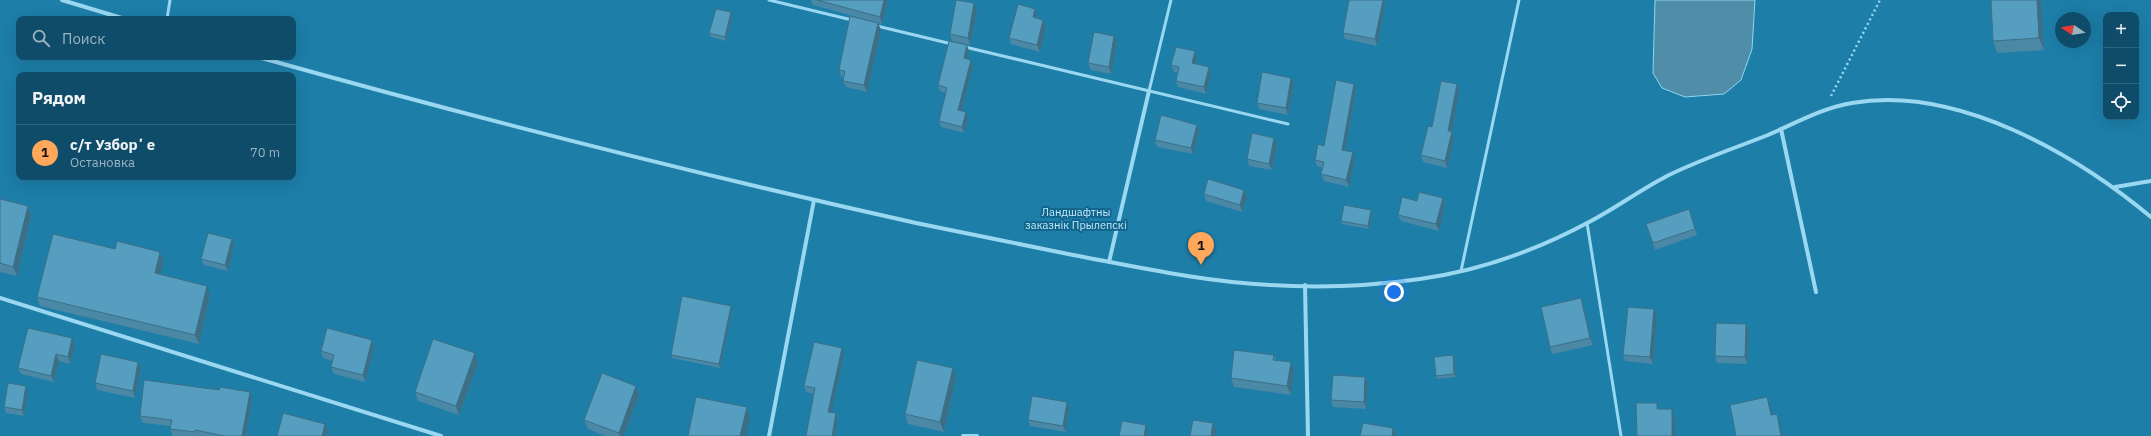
<!DOCTYPE html>
<html lang="ru">
<meta charset="utf-8">
<style>
:root{--surface:#0e4c69;--page:#17536f;--text:#f1f3f6;--muted:#9bb4c0;--line:#2e637d;--accent:#ffa75a}
body{margin:0;font-family:"IBM Plex Sans",sans-serif;background:var(--page);color:var(--text)}
.controls{position:absolute;right:12px;top:12px;display:grid;overflow:hidden;border-radius:8px;box-shadow:0 4px 16px #0002}
.controls button{width:36px;height:36px;display:grid;place-items:center;padding:0;border:0;border-bottom:1px solid var(--line);background:var(--surface);color:var(--text);font:20px sans-serif}
.compass{position:absolute;left:2055px;top:12px;width:36px;height:36px;border-radius:50%;background:var(--surface);box-shadow:0 4px 16px #0002;rotate:282deg}
.you{position:absolute;left:1394px;top:292px;width:14px;height:14px;margin:-10px;border:3px solid #fff;border-radius:50%;background:#1a73e8;box-shadow:0 0 0 6px #1a73e833}
.badge{display:grid;place-items:center;width:26px;height:26px;border-radius:50%;background:var(--accent);color:#111;font-size:13px;font-weight:700}
.pin{position:absolute;translate:-50% -33px;filter:drop-shadow(0 1px 2px #0008)}
.pin::after{content:'';position:absolute;top:21px;width:14px;height:12px;background:inherit;clip-path:polygon(0 0,100% 0,50% 100%)}
.list{margin:0;padding:0;list-style:none}
h2{display:flex;justify-content:space-between;align-items:center;height:52px;margin:0;padding:0 16px;font-size:17px}
h2 small{font-size:13px;font-weight:400;color:var(--muted)}
.list li{display:grid;grid-template-columns:26px 1fr auto;gap:12px;align-items:center;box-sizing:border-box;height:56px;padding:0 16px;border-top:1px solid var(--line)}
.list b{display:block;font-size:15px;white-space:nowrap}
.list p{margin:0;font-size:13px;white-space:nowrap;color:var(--muted)}
.list em{font-size:13px;font-style:normal;color:var(--muted)}
.icon{flex:none;width:22px;height:22px;fill:none;stroke:currentColor;stroke-width:2;stroke-linecap:round;stroke-linejoin:round}
.map{position:relative;flex:none;width:2151px;height:436px;overflow:hidden}
.search{position:absolute;background:var(--surface);box-shadow:0 4px 16px #0002;left:16px;top:16px;width:280px;height:44px;display:flex;align-items:center;gap:10px;box-sizing:border-box;padding:0 14px;border-radius:8px;color:var(--muted);font-size:15px}
.panel{position:absolute;background:var(--surface);box-shadow:0 4px 16px #0002;left:16px;top:72px;width:280px;height:108px;border-radius:8px}
.map>svg:first-child{display:block}
</style>
<div class="map">
<svg width="2151" height="436" viewBox="0 0 2151 436">
<rect width="100%" height="100%" fill="#12658c"/>
<path fill="#1d7ea8" fill-rule="evenodd" d="M0,0H2151V436H0ZM2106,15H2136V117H2106ZM2061,18H2085V42H2061ZM19,19H293V57H19ZM19,75H293V177H19Z"/>
<path fill="#508da9" stroke="#8cd6f4" d="M1655,0H1755L1752,49L1741,80L1724,94L1685,97L1662,88L1653,73Z"/>
<g fill="none" stroke-linecap="round" stroke-linejoin="round">
<path stroke="#9ad7f1" stroke-width="2.5" stroke-dasharray="2 3" stroke-linecap="butt" d="M1831,96L1880,0"/>
<g stroke="#9ad7f1" stroke-width="3">
<path d="M769,0L852,20"/>
<path d="M167,19L170,0"/>
<path d="M877,26L952,44"/>
<path d="M965,47L1288,124"/>
<path d="M1149,91L1171,0"/>
<path d="M1587,223L1621,436"/>
<path d="M1461,271L1519,0"/>
</g>
<g stroke="#9ad7f1" stroke-width="4">
<path d="M62,0L125,19"/>
<path d="M258,57C476,118 695,174 916,223C968,234 1021,244 1073,255C1137,267 1205,282 1270,285C1319,288 1371,286 1420,279C1478,271 1537,250 1589,222C1616,208 1640,190 1667,176C1699,160 1735,148 1768,135C1796,123 1822,108 1852,103C1956,85 2074,153 2151,217"/>
<path d="M1781,129L1816,292"/>
<path d="M2115,187L2151,181"/>
<path d="M1109,262L1149,91"/>
<path d="M1305,285L1308,436"/>
<path d="M0,298L441,436"/>
<path d="M769,436L814,200"/>
<path d="M963,436H977"/>
</g>
</g>
<g fill="#4a88a5">
<path d="M811,0H888L882,24L813,5Z"/>
<path d="M1349,0H1384L1385,5L1377,46L1345,39L1343,33Z"/>
<path d="M2041,0L2044,50L1997,53L1993,41Z"/>
<path d="M977,10L970,45L952,41L950,34Z"/>
<path d="M1037,15V18L1043,20L1046,27L1040,52L1011,44L1009,38Z"/>
<path d="M732,16L726,41L711,37L709,33Z"/>
<path d="M878,23L881,30L867,92L846,87L843,81L844,77L841,76L839,70Z"/>
<path d="M1117,42L1111,74L1091,70L1088,63Z"/>
<path d="M969,51L967,59L973,66L961,111L968,118L964,133L941,127L939,121L946,93L940,91L938,85Z"/>
<path d="M1197,58L1196,64L1209,67L1211,74L1206,94L1178,87L1176,81L1178,73L1174,72L1171,65Z"/>
<path d="M1291,78L1294,84L1288,115L1259,109L1257,103Z"/>
<path d="M1457,84L1459,91L1452,132L1454,138L1447,168L1423,162L1421,155L1432,127Z"/>
<path d="M1356,90L1345,151L1355,159L1349,187L1324,181L1321,174L1323,168L1317,166L1315,160Z"/>
<path d="M1197,125L1199,131L1193,154L1157,147L1155,140Z"/>
<path d="M1274,138L1277,145L1272,170L1249,166L1247,159Z"/>
<path d="M1244,190L1247,197L1242,212L1206,201L1204,194Z"/>
<path d="M1443,198L1445,204L1439,231L1401,221L1398,215Z"/>
<path d="M0,199L28,206L31,215L17,276L0,272Z"/>
<path d="M1689,209L1697,235L1655,250L1646,224Z"/>
<path d="M1371,210L1372,213L1369,229L1342,224L1341,221Z"/>
<path d="M234,245L228,271L204,265L201,259Z"/>
<path d="M164,261L160,275L210,295L199,344L40,306L37,297Z"/>
<path d="M1581,298L1583,304L1593,345L1552,354L1550,347Z"/>
<path d="M732,310L720,368L672,358L671,355Z"/>
<path d="M1657,316L1653,364L1625,361L1623,355Z"/>
<path d="M1746,324L1749,331L1747,364L1717,363L1715,356Z"/>
<path d="M372,340L374,347L365,382L334,374L331,367L333,361L323,358L321,351Z"/>
<path d="M75,345L70,364L59,361L54,382L21,374L18,368Z"/>
<path d="M844,355L831,412L836,413L838,420L835,436H806L814,394L806,392L804,386Z"/>
<path d="M1274,355L1276,360L1294,371L1291,395L1234,387L1231,378Z"/>
<path d="M1453,355L1454,358L1456,377L1437,379L1436,376Z"/>
<path d="M138,362L141,368L135,398L97,390L95,383Z"/>
<path d="M478,363L459,415L418,401L415,392Z"/>
<path d="M956,377L944,432L908,424L905,414Z"/>
<path d="M1368,383L1366,409L1333,407L1331,400Z"/>
<path d="M636,386L639,395L624,436H605L588,429L584,420Z"/>
<path d="M28,392L24,416L6,413L4,407Z"/>
<path d="M252,399L246,436H173L170,429L171,426L143,423L140,416Z"/>
<path d="M1069,408L1066,432L1030,426L1028,420Z"/>
</g>
<g fill="#3c6f86">
<path d="M884,0H888L882,24L880,17Z"/>
<path d="M1383,0H1384L1385,5L1377,46L1375,39Z"/>
<path d="M2037,0H2041L2044,50L2039,38Z"/>
<path d="M974,3L977,10L970,45L968,38Z"/>
<path d="M1035,9L1037,15L1035,24L1033,17Z"/>
<path d="M731,12L732,16L726,41L725,37Z"/>
<path d="M1043,20L1046,27L1040,52L1037,45Z"/>
<path d="M878,23L881,30L867,92L864,85Z"/>
<path d="M1114,36L1117,42L1111,74L1109,67Z"/>
<path d="M967,45L969,51L966,64L964,58Z"/>
<path d="M1195,51L1197,58L1194,70L1192,63Z"/>
<path d="M971,60L973,66L960,116L958,110Z"/>
<path d="M1209,67L1211,74L1206,94L1204,87Z"/>
<path d="M1291,78L1294,84L1288,115L1286,108Z"/>
<path d="M1354,84L1356,90L1344,156L1342,150Z"/>
<path d="M1457,84L1459,91L1452,132L1454,138L1447,168L1445,161L1448,131Z"/>
<path d="M966,112L968,118L964,133L962,127Z"/>
<path d="M1197,125L1199,131L1193,154L1191,148Z"/>
<path d="M1274,138L1277,145L1272,170L1269,164Z"/>
<path d="M1353,152L1355,159L1349,187L1346,180Z"/>
<path d="M1244,190L1247,197L1242,212L1240,205Z"/>
<path d="M1443,198L1445,204L1439,231L1436,224Z"/>
<path d="M28,206L31,215L17,276L13,267Z"/>
<path d="M1371,210L1372,213L1369,229L1368,226Z"/>
<path d="M232,239L234,245L228,271L225,265Z"/>
<path d="M160,252L164,261L158,283L155,273Z"/>
<path d="M207,286L210,295L199,344L195,335Z"/>
<path d="M1581,298L1583,304L1593,345L1590,338Z"/>
<path d="M731,306L732,310L720,368L719,364Z"/>
<path d="M1654,309L1657,316L1653,364L1650,357Z"/>
<path d="M1746,324L1749,331L1747,364L1745,357Z"/>
<path d="M72,338L75,345L70,364L68,357Z"/>
<path d="M372,340L374,347L365,382L363,375Z"/>
<path d="M842,348L844,355L830,418L828,412Z"/>
<path d="M475,353L478,363L459,415L456,406Z"/>
<path d="M56,354L59,361L54,382L51,376Z"/>
<path d="M1453,355L1454,358L1456,377L1454,374Z"/>
<path d="M138,362L141,368L135,398L133,391Z"/>
<path d="M1291,362L1294,371L1291,395L1287,386Z"/>
<path d="M953,368L956,377L944,432L940,422Z"/>
<path d="M1365,377L1368,383L1366,409L1364,402Z"/>
<path d="M26,386L28,392L24,416L22,410Z"/>
<path d="M636,386L639,395L624,436H620L619,433Z"/>
<path d="M250,392L252,399L246,436H242Z"/>
<path d="M1767,397L1771,407L1774,425L1771,415Z"/>
<path d="M1067,402L1069,408L1066,432L1063,426Z"/>
<path d="M747,407L750,417L746,436H740Z"/>
<path d="M1672,409L1675,418V436H1672Z"/>
<path d="M836,413L838,420L835,436H832Z"/>
<path d="M1777,414L1780,423L1783,436H1781Z"/>
<path d="M1213,423L1216,430L1215,436H1211Z"/>
<path d="M325,424L328,431L326,436H322Z"/>
<path d="M1146,425L1148,431L1147,436H1144Z"/>
<path d="M1393,428L1396,434L1395,436H1392Z"/>
</g>
<g fill="#569ec0" stroke="#3c6f86">
<path d="M817,0H884L880,17Z"/>
<path d="M956,0L974,3L968,38L950,34Z"/>
<path d="M1349,0H1383L1375,39L1343,33Z"/>
<path d="M1991,0H2037L2039,38L1993,41Z"/>
<path d="M1018,4L1035,9L1033,17L1043,20L1037,45L1009,38Z"/>
<path d="M716,9L731,12L725,37L709,33Z"/>
<path d="M850,16L878,23L864,85L843,81L845,71L839,70Z"/>
<path d="M1094,32L1114,36L1109,67L1088,63Z"/>
<path d="M949,41L967,45L964,58L971,60L958,110L966,112L962,127L939,121L947,88L938,85Z"/>
<path d="M1176,47L1195,51L1192,63L1209,67L1204,87L1176,81L1179,67L1171,65Z"/>
<path d="M1262,72L1291,78L1286,108L1257,103Z"/>
<path d="M1336,80L1354,84L1342,150L1353,152L1346,180L1321,174L1324,162L1315,160L1318,144L1324,146Z"/>
<path d="M1441,81L1457,84L1448,131H1452L1445,161L1421,155L1428,126L1432,127Z"/>
<path d="M1161,115L1197,125L1191,148L1155,140Z"/>
<path d="M1252,133L1274,138L1269,164L1247,159Z"/>
<path d="M1208,179L1244,190L1240,205L1204,194Z"/>
<path d="M1419,192L1443,198L1436,224L1398,215L1402,197L1417,201Z"/>
<path d="M0,199L28,206L13,267L0,263Z"/>
<path d="M1344,205L1371,210L1368,226L1341,221Z"/>
<path d="M1689,209L1695,229L1653,243L1646,224Z"/>
<path d="M208,233L232,239L225,265L201,259Z"/>
<path d="M53,234L115,249L117,241L160,252L155,273L207,286L195,335L37,297Z"/>
<path d="M682,296L731,306L719,364L671,355Z"/>
<path d="M1581,298L1590,338L1550,347L1541,307Z"/>
<path d="M1628,307L1654,309L1650,357L1623,355Z"/>
<path d="M1716,323L1746,324L1745,357L1715,356Z"/>
<path d="M28,328L72,338L68,357L56,354L51,376L18,368Z"/>
<path d="M327,328L372,340L363,375L331,367L334,355L321,351Z"/>
<path d="M433,339L475,353L456,406L415,392Z"/>
<path d="M814,342L842,348L828,412L836,413L832,436H806L815,388L804,386Z"/>
<path d="M1234,350L1274,355L1273,360L1291,362L1287,386L1231,378Z"/>
<path d="M101,354L138,362L133,391L95,383Z"/>
<path d="M1453,355L1454,374L1436,376L1434,357Z"/>
<path d="M917,360L953,368L940,422L905,414Z"/>
<path d="M602,373L636,386L619,433L584,420Z"/>
<path d="M1333,375L1365,377L1364,402L1331,400Z"/>
<path d="M144,380L219,390L220,387L250,392L242,436H225L195,430V432L170,429L172,420L140,416Z"/>
<path d="M8,383L26,386L22,410L4,407Z"/>
<path d="M1032,396L1067,402L1063,426L1028,420Z"/>
<path d="M696,397L747,407L740,436H688Z"/>
<path d="M1767,397L1771,415L1777,414L1781,436H1736L1730,405Z"/>
<path d="M1636,403H1657V409H1672V436H1637Z"/>
<path d="M283,413L325,424L322,436H277Z"/>
<path d="M1193,420L1213,423L1211,436H1190Z"/>
<path d="M1122,421L1146,425L1144,436H1119Z"/>
<path d="M1363,423L1393,428L1392,436H1360Z"/>
</g>
<g text-anchor="middle" stroke-width="4" stroke-linejoin="round" paint-order="stroke">
<g font-size="11" fill="#c1eafc" stroke="#12658c">
<text x="1076" y="216">Ландшафтны<tspan x="1076" dy="13">заказнік Прылепскі</tspan></text>
</g>
</g>
</svg>
<div class="controls">
<button>+</button>
<button>−</button>
<button><svg class="icon" aria-label="locate" viewBox="0 0 24 24"><circle cx="12" cy="12" r="6"/><path d="M12 2v4M12 18v4M2 12h4M18 12h4"/></svg></button>
</div>
<svg class="compass" viewBox="-18 -18 36 36"><path d="M0-13l5 13h-10z" fill="#e53935"/><path d="M0 13l5-13h-10z" fill="#9bb4c0"/></svg>
<div class="you"></div>
<div class="pin badge" style="left:1201px;top:265px">1</div>
<div class="search"><svg class="icon" aria-label="search" viewBox="0 0 24 24"><circle cx="10" cy="10" r="6"/><path d="M15 15l6 6"/></svg>Поиск</div>
<section class="panel">
<h2>Рядом<small></small></h2>
<ul class="list">
<li><span class="badge">1</span><div><b>с/т Узборʼе</b><p>Остановка</p></div><em>70 m</em></li>
</ul>
</section>
</div>
